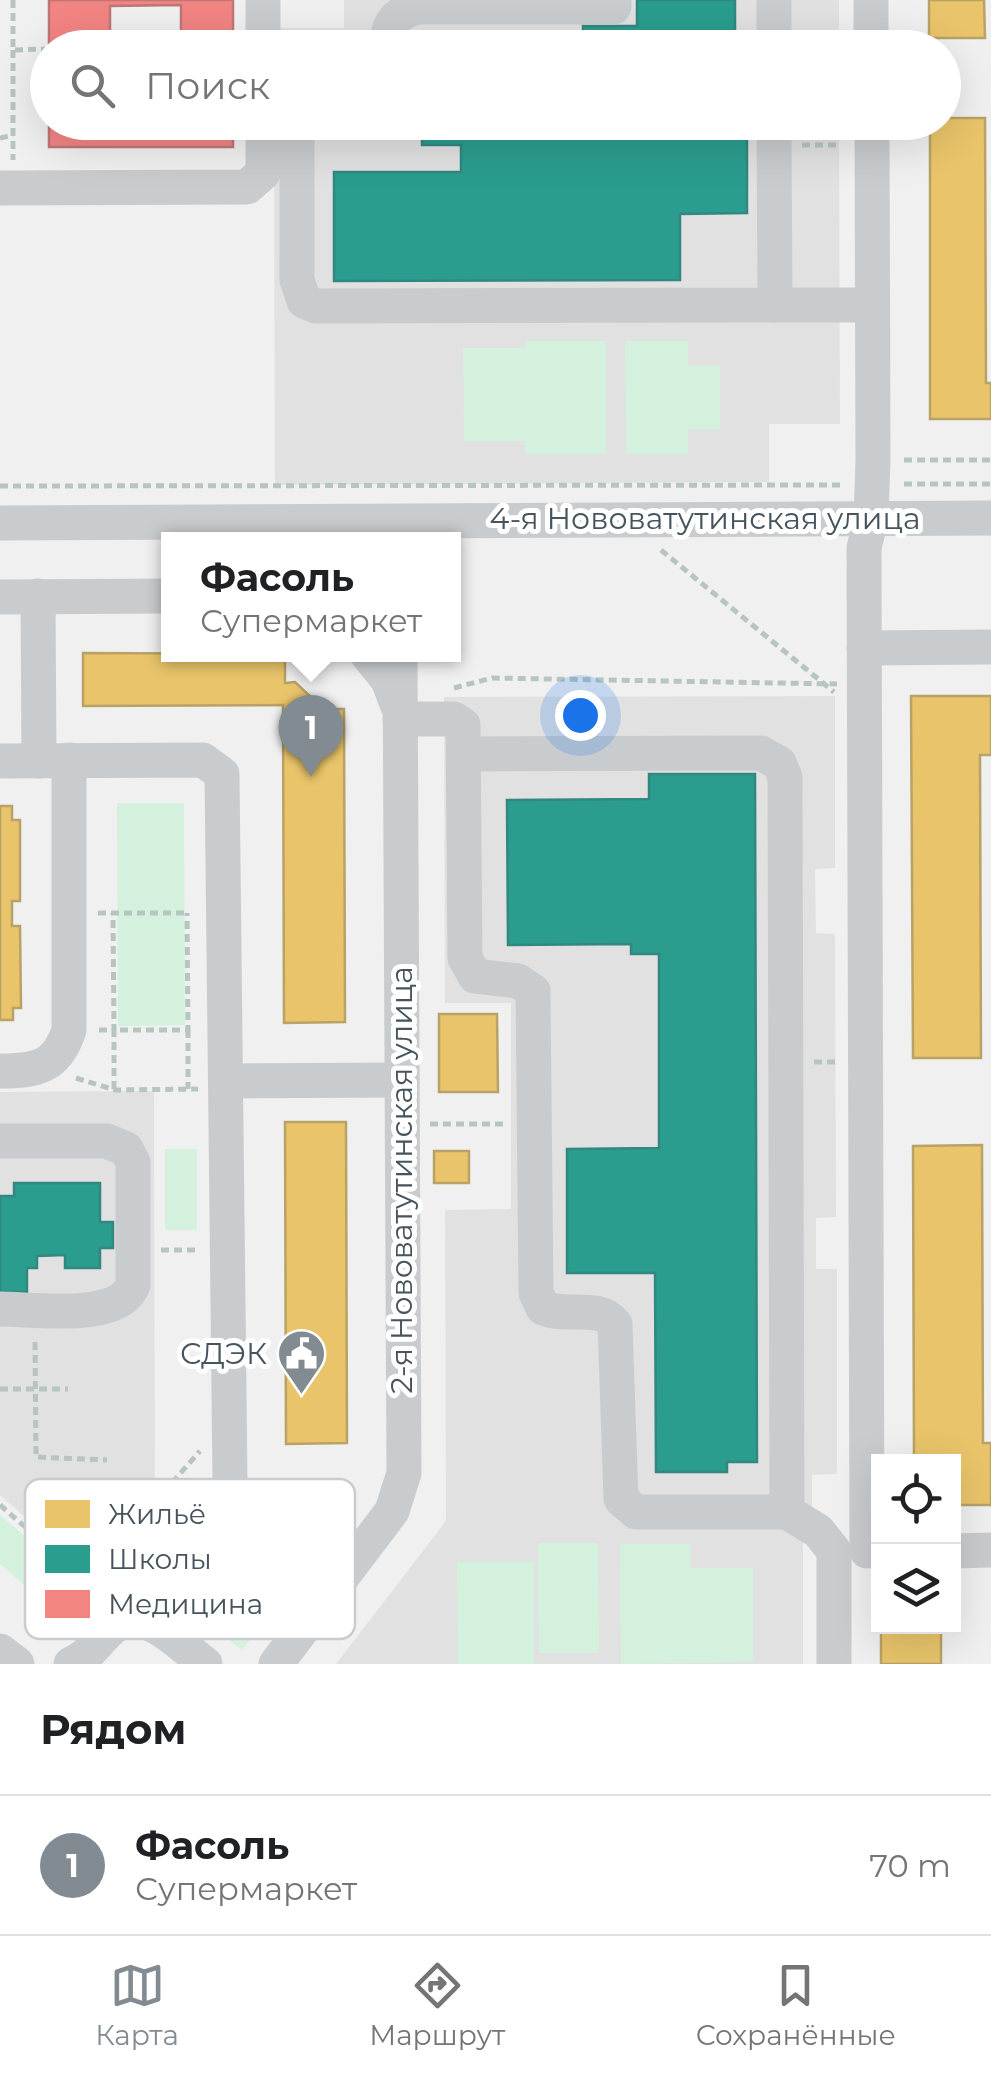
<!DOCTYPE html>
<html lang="ru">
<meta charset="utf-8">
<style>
:root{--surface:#fff;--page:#f6f6f6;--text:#202124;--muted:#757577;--line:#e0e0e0;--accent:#828b91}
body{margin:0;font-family:Montserrat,sans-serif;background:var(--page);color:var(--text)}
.controls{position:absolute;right:30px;bottom:30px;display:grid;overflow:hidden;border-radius:0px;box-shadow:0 10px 40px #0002}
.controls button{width:90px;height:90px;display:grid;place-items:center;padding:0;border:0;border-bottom:2px solid var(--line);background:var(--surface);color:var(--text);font:50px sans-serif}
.you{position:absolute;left:580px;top:715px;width:35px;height:35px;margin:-25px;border:8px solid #fff;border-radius:50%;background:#1a73e8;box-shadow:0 0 0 15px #1a73e833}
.badge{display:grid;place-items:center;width:65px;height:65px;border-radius:50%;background:var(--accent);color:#fff;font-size:32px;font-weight:700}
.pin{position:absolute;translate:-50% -82px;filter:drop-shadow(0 2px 5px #0008)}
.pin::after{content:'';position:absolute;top:52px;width:35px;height:30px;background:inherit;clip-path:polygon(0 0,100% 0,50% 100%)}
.popup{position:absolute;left:161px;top:532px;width:300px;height:130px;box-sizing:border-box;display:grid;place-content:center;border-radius:0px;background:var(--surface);filter:drop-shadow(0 2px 8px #0005);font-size:32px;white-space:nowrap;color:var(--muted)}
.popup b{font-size:38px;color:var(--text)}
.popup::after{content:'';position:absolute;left:50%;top:100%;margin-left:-20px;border:20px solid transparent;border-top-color:var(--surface)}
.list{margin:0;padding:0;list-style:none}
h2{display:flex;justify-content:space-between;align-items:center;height:130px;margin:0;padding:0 40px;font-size:42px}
h2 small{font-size:32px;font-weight:400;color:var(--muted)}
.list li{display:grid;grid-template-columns:65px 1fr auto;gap:30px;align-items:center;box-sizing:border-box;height:140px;padding:0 40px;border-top:2px solid var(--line)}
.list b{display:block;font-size:38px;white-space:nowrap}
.list p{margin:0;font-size:32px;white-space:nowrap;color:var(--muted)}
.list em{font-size:32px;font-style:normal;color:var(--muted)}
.icon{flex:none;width:55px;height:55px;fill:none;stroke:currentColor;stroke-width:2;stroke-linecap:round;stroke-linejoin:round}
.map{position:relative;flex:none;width:991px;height:1664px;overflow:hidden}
.search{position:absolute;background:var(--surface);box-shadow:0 10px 40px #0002;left:30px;right:30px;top:30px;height:110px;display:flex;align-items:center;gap:25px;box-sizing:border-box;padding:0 35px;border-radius:55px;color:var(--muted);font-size:38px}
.sheet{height:270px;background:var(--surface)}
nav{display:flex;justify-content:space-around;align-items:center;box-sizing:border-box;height:140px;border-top:2px solid var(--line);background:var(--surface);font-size:28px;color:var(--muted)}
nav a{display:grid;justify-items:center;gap:5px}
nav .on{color:var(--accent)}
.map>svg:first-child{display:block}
</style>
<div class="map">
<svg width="991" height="1664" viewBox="0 0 991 1664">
<rect width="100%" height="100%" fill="#f1f0f0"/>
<g fill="#e2e1e2">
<path d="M344,0H839V47L274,48V28H344Z"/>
<path d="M274,123H839L840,424H769V482L275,485Z"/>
<path d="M835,696V868L815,869L816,933L835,934L836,1217L816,1218V1269H837V1474L812,1475V1507L803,1529V1664H336L446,1521L445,1210L511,1209V1003H445L444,697Z"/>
<path d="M154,1091L155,1485L83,1568L0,1495V1092Z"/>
</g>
<g fill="#d3f1dd">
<path d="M526,341H606V454H526L525,441H464L463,348H525Z"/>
<path d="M625,341H688V366H720V429H688V454H626Z"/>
<path d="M117,803H184L185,1025L118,1026Z"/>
<rect x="165" y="1149" width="32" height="81"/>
<path d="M172,1508L285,1595L242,1650L129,1563Z"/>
<path d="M0,1515L59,1566L35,1594L0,1564Z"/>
<path d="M538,1543H598L599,1653H539Z"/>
<path d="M620,1544H690V1568H753V1662L621,1664Z"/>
<path d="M457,1562H534V1664H458Z"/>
</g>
<g fill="#e9c46a" stroke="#b8a266" stroke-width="2.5">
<path d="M929,0H984L985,38H929Z"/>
<path d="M944,118H985L986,383H991V419H930V122H944Z"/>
<path d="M83,653L285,654V683L295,682L312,698V709H344L345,1022L284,1023L283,705L83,706Z"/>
<path d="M911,696H991V755H980L981,1058H913Z"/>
<path d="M0,806H12V820H20V901H12V926H20L21,1008H13V1020H0Z"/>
<path d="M439,1014H497L498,1092H439Z"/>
<path d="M285,1122H346L347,1443L286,1444Z"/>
<path d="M982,1145L983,1443H991V1505H954V1462H914L913,1146Z"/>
<rect x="434" y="1151" width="35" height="32"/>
<rect x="881" y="1626" width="60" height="38"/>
</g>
<g fill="#2a9d8f" stroke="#328780" stroke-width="2.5">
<path d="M637,0H735V48H422V35H583V26H637Z"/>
<path d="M422,122H747V213L680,214V280L334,281V172H461V145H422Z"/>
<path d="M649,774H755L757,1462H727V1472H656L655,1273H567V1149L659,1148V954H631V944L508,945L507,800L649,799Z"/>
<path d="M14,1183H100V1222H113V1248H100V1268H65V1255L37,1256V1268H27V1292H0V1196H14Z"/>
</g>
<g fill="#f28482" stroke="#be7677" stroke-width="2.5">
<path d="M49,0H233V48H181V5L110,6V48H49Z"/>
<rect x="49" y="122" width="184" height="25"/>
</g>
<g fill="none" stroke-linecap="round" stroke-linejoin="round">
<g stroke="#b7c5c0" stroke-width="5" stroke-dasharray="8 5" stroke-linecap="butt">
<path d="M13,0V50L48,49"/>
<path d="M13,50V160"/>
<path d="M0,138L13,135"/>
<path d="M802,145H841"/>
<path d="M904,460H991"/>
<path d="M904,484H991"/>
<path d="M0,486L843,485"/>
<path d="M661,550L834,692"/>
<path d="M454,688L492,678L837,684"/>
<path d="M98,913H187"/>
<path d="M99,1030H114L113,913"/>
<path d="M188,1030V1089"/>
<path d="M814,1062H838"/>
<path d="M76,1078L115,1090L198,1089"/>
<path d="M114,1089V1030H188L187,913"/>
<path d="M430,1124H504"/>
<path d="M161,1250H200"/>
<path d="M35,1342L36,1457L107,1460"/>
<path d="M0,1389H68"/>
<path d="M0,1505L107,1598"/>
<path d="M86,1580L200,1451"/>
</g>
<g stroke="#c9cccf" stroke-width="35">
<path d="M263,0V48"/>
<path d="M774,0V48"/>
<path d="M871,0V48"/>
<path d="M387,48C387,23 395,13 418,7H614V0"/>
<path d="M297,122V280L304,301L316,306L775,305L774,122"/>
<path d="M0,188L247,187L263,173V122"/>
<path d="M775,305H872"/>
<path d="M0,523L991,518"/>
<path d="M38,596L39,761"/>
<path d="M0,597L168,596"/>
<path d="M864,648L991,647"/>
<path d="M367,654L388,680L397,704"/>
<path d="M400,719H454L463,725L465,958L475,976L518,981L533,991L536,1293L543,1308C566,1318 599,1303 615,1324L621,1499L636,1512H787L785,777L779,763L761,753L465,754"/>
<path d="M0,761L203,760L222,774L230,1482L251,1521L336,1586"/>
<path d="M0,1071C37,1071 57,1067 69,1030V760"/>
<path d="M226,1081L402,1080"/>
<path d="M0,1141H107L126,1149L133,1162V1285C119,1322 35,1309 0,1309"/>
<path d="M787,1512L818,1531L834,1551V1664"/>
<path d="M867,1551L864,548L871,519L873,460L872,122"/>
<path d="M954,1551L991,1550"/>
<path d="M0,1651L17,1664"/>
<path d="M71,1664C91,1655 96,1642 111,1629C141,1601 181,1646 205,1664"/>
<path d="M276,1664L392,1511L404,1473L400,654"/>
</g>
</g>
<defs>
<symbol id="civic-pin" viewBox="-11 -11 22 30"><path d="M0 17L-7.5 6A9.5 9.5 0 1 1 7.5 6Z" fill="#828b91" stroke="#fff"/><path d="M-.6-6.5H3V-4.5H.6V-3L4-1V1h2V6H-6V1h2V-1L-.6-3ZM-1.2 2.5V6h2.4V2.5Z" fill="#fff"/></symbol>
</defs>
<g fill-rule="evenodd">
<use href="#civic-pin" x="274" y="1326" width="55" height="75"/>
</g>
<g text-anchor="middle" stroke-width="10" stroke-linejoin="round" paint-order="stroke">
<g font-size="30" fill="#46545e" stroke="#fff">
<text x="705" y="529">4-я Нововатутинская улица</text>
<text transform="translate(402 1180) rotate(-90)" y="10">2-я Нововатутинская улица</text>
</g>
<g font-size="30" fill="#46545e" stroke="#fff" text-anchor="end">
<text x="267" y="1364">СДЭК</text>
</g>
</g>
<rect x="25" y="1479" width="330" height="160" rx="15" fill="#fff" stroke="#c8cccf" stroke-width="2.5"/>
<rect x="45" y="1500" width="45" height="28" fill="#e9c46a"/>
<rect x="45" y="1545" width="45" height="28" fill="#2a9d8f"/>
<rect x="45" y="1590" width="45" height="28" fill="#f28482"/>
<g font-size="28" fill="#46545e">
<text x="108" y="1524">Жильё</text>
<text x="108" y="1569">Школы</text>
<text x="108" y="1614">Медицина</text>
</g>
</svg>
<div class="controls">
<button><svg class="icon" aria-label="locate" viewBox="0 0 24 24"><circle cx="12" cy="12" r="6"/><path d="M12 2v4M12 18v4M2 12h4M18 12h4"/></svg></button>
<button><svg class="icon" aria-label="layers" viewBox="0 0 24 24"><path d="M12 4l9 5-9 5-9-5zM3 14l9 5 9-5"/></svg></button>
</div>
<div class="you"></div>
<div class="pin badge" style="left:311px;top:777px">1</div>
<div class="popup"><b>Фасоль</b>Супермаркет</div>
<div class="search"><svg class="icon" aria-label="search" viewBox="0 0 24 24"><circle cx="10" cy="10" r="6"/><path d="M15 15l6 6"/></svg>Поиск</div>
</div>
<section class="sheet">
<h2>Рядом<small></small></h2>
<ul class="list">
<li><span class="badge">1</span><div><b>Фасоль</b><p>Супермаркет</p></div><em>70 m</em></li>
</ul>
</section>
<nav>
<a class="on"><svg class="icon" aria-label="map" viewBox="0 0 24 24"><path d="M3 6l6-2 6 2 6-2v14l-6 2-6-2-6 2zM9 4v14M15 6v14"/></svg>Карта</a>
<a><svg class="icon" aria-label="directions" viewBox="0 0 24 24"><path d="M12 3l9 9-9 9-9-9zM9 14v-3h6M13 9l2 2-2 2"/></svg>Маршрут</a>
<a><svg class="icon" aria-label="saved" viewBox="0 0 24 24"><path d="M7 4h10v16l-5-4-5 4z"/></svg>Сохранённые</a>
</nav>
